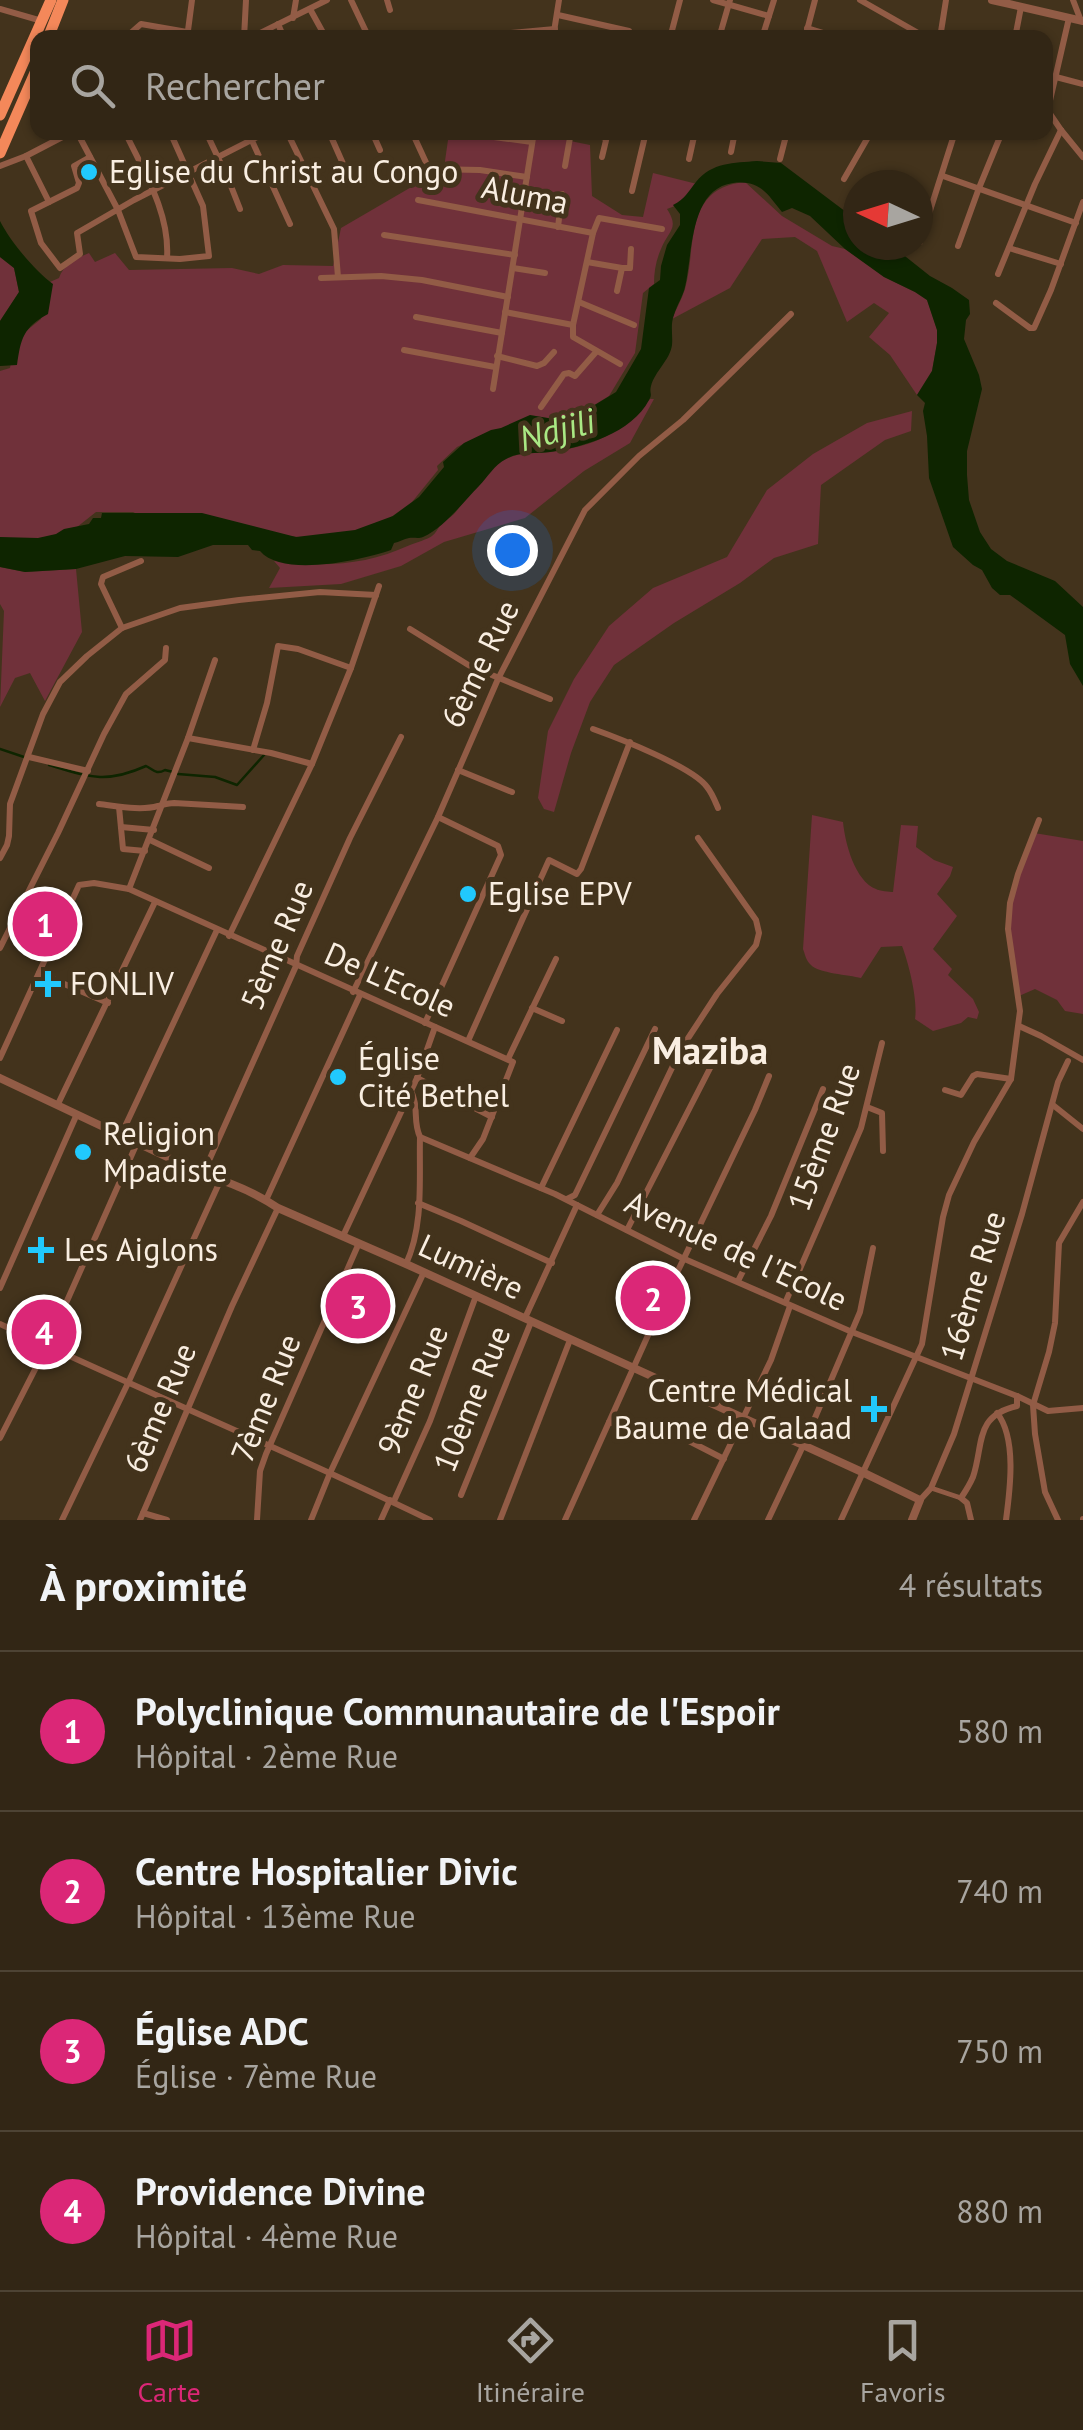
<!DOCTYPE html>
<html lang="fr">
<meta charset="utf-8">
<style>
:root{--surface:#322615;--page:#3a2e1e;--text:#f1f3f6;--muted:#a8a5a0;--line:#4d4334;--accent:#db2777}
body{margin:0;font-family:"PT Sans",sans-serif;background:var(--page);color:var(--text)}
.compass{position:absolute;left:843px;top:170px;width:90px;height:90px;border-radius:50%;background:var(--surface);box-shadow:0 2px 8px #0004;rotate:274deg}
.you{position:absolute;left:512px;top:550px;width:35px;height:35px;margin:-25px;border:8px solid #fff;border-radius:50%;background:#1a73e8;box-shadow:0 0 0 15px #1a73e833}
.badge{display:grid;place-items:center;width:65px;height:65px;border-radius:50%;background:var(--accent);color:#fff;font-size:32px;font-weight:700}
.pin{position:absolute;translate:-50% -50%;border:5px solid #fff;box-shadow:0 2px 10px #0006}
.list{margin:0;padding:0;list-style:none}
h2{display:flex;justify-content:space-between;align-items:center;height:130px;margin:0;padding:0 40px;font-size:42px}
h2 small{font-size:32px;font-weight:400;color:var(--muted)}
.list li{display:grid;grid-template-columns:65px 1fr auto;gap:30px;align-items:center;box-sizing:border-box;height:160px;padding:0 40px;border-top:2px solid var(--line)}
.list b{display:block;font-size:38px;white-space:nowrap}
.list p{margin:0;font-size:32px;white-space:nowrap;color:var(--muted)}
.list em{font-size:32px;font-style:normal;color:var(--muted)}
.icon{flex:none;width:55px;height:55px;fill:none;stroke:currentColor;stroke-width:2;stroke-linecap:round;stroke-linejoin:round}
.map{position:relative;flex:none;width:1083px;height:1520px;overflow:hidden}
.search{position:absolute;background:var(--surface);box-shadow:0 2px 8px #0004;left:30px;right:30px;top:30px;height:110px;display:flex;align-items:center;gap:25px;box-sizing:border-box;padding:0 35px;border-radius:20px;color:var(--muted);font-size:38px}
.sheet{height:770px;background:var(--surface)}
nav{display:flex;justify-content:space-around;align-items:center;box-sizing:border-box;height:140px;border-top:2px solid var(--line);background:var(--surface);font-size:28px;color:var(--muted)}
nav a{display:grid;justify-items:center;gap:5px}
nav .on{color:var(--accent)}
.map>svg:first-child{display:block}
</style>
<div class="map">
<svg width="1083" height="1520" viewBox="0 0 1083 1520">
<rect width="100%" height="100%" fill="#43331c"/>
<g fill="#70313a">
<path d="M449,133H531L590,145L592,196L622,215L643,217L653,173L697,184L680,204L667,209C680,229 668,231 661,249C656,260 654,272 654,284L643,293L635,353L609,396L573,418L509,426L484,434L457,447L437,466L438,470L412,502L387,520L348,535L314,539L145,518L133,512H96L72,531L49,538L0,541V371L10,368L15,340L41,319L43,285L59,278C63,265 77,258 89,253L95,262L115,253L129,270L232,268L259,274L283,265L333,266L341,228L444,168Z"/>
<path d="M745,182L782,216L832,246L845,249L884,277L915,292L927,300L937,330V343L932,371L917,395L890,355L869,337L889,313L874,303L847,322L817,251L795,237L762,239L730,288L672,319C676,309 682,299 685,289C697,246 683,188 745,182Z"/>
<path d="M0,257L14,268L19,292L0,321Z"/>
<path d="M650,399H654L630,443L584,471L525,518L444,542L401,566L341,584L269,588L280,568L274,561C324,567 364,566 410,545C417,542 426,540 432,536C436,533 438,528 441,524C445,520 450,518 454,514C466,500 489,467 506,459C521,451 536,454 551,452C597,445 620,434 650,399Z"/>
<path d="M912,411L911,431L885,440L821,485L818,544L774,558L740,583L674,623L614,665L590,702L571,753L554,812L544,809L538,798L548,731L574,679L609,626L653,588L727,557L767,490L813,454L867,423Z"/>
<path d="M0,567L25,572L76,569L82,632L45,701L30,673L15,678L0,707L4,611L0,604Z"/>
<path d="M812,815L843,822C845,843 855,881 876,889C879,891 890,892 893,892L901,825L918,826L916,847L934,860L953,867L950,876L937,894L957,916L933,949L952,969L948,975L973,999L979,1012L977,1019L968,1017L961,1023L933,1031L915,1019C918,1001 909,964 902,946L881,947L861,978C849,975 818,973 811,965C806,961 805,954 803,949Z"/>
<path d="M1034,833L1083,841V1014L1065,1011L1057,1000L1035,989L1019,996L1008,929L1012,894Z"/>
</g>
<g fill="#0e2500">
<path d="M757,161L781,163L858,221V245H891L930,276L952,288L969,300L970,314L966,320L964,339L979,375L982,389L967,451V475L969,500L980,532L991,549L1007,561L1055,581L1083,607V686L1070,664L1065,635L1010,595H1000L992,588L982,570L973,565L953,547L929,478L927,436L923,411L925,403L917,395L932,371L937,343V330L927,300L915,292L884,277L845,249L810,216L792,208L782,212C767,194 761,180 733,183C689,189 693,254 685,287C683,296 677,305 674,315C670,325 673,335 672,345C670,360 655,371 651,386C649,394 653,393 649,400C632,433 584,447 550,452C535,454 520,451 506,459C494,465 488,477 479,486C463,502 444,528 423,537C418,539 414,537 409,538C404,539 399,542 394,543L391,550C361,560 283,578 260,551L252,550L248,545H213L178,557L125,556L76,569L25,572L0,567V537L38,538L56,534L64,529L89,524L93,518H101L102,513H202L296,537L355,530L393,516L419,497L444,467L443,462L464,443L491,430L501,428L530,415L554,419L580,414L616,392L641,349L649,288L660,280L661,266L667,245L680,225V214L673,205C685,199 688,192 696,182C712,162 734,163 757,161Z"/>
<path d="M0,221C10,241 35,271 53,284L48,314C23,328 21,338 17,365L0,366V321L19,292L14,268L0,257Z"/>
</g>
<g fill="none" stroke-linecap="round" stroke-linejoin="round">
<g stroke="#0e2500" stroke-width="2.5">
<path d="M0,749L27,758"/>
<path d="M49,765C89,777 106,784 146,766C154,770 156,775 165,770L173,772"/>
<path d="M178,774L215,777L237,785L264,755"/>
</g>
<path stroke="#925c46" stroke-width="5" d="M931,1488L961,1498"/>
<g stroke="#925c46" stroke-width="6">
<path d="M351,0L369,38"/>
<path d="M387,0L390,10"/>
<path d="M713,0L769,16"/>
<path d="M860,0L927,38"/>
<path d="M1073,0L1081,21"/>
<path d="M0,9L42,21"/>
<path d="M310,9L326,38"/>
<path d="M558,15L629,31"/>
<path d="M293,18L296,0"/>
<path d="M278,24L284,38"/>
<path d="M807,28L840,38"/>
<path d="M500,34L555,29"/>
<path d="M125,38L141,24L187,32"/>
<path d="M187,38L192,0"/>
<path d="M244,38L246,0"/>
<path d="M250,38L327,0"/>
<path d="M484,38L500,34L502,36"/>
<path d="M553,38L559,0"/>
<path d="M670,38L680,0"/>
<path d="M719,38L730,0"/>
<path d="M762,38L774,0"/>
<path d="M805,38L815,0"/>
<path d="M940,38L946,0"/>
<path d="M1015,38L1021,7"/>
<path d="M1056,77L1083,84"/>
<path d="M1046,108L1061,130L1083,157"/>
<path d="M1048,109L1069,18"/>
<path d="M77,132L118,210L136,257L180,259L209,256L203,206L170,132"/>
<path d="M125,132C144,172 170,213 167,258"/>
<path d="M206,132L229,181L240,209"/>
<path d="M248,132L290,224"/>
<path d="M287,132L334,229L338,277"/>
<path d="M329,132L348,175"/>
<path d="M372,132L380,150"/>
<path d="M412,132L429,169L480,170L527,177"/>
<path d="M581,132L606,138"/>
<path d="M494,137L532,142"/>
<path d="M731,152L735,132"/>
<path d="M26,156L49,202"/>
<path d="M90,157L74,166L79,183L77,188L31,211L41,243L60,268L80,254L77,233L134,200L267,132"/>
<path d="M602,157L608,132"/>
<path d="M689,159L695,132"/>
<path d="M780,159L787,132"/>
<path d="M0,166L26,156L72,132"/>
<path d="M565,166L571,132"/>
<path d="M943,176L1076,223"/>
<path d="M844,179L871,132"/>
<path d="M632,191L646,132"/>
<path d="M418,200L593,233L573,325L505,312"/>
<path d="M558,227L562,194"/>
<path d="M593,233L599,218L662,229"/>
<path d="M384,235L515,255"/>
<path d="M920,242L955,132"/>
<path d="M958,246L979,188L1002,132"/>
<path d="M1009,248L1061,264"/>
<path d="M587,262L622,268L617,291"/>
<path d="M513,268L545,273"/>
<path d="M622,268H630L631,249"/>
<path d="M998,274L1035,184L1061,130"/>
<path d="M321,278L381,276L422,280L508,297"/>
<path d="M579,302L634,325"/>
<path d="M996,303L1030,328H1034L1051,290L1083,202"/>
<path d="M416,317L502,333"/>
<path d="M573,325V337L620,364"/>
<path d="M404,350L495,367"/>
<path d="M497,356L537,366L544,363L554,352"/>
<path d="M493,389L534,132"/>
<path d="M541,407L564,374L569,373L575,376L596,352"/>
<path d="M122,628L101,584L103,577L141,561"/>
<path d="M410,629L470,666L550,699"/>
<path d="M215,660L188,738L271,753L312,764"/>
<path d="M593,729C618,738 693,767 707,787C712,793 715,801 718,808"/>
<path d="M253,750L267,703L278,646L298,649L351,668"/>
<path d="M29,757L88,771"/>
<path d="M458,770L512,792"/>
<path d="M99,804C117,806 140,811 158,806C163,805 168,803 174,803L243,807"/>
<path d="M119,807L123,849L145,851"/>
<path d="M121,827L154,830"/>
<path d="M150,840L209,868"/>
<path d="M0,858L7,845L9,836L10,804L43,714L60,682L87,656L122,628L180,608L239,600L320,592L376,595"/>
<path d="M129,889L188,738"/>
<path d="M229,936L312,764L351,668L379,586"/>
<path d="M0,948L58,833L104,734L126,694L165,660L166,648"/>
<path d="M39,973L108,1003"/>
<path d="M353,992L438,817L498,679L585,510L639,456L683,420L791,314"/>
<path d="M532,1008L562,1021"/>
<path d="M425,1023L501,855L498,846L438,817"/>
<path d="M1019,1026L1041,1036L1083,1060"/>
<path d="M468,1041L549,860L577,874L581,869L630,742"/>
<path d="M0,1058L79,885L94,883L129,889L513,1062L483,1139L470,1158"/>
<path d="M508,1059L556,959"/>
<path d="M417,1078L492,1117"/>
<path d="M945,1090L961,1095L973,1076L977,1074L1011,1079"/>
<path d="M58,1104L155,902"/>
<path d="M1053,1105L1083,1129"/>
<path d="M867,1107L882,1113L883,1151"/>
<path d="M121,1135L217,930"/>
<path d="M420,1137L555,1194L680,1257L852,1332L1017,1396L1048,1411L1083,1408"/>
<path d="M203,1174L296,966L297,956L350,838L401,737"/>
<path d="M541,1188L617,1030"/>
<path d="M567,1199L575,1195L655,1029"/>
<path d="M266,1200L360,995"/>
<path d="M418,1203L461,1221L552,1263"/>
<path d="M597,1215L617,1183L681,1049L717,994L756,945L759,933L756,920L698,838"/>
<path d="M627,1230L724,1041"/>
<path d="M343,1236L417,1078L435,1027"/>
<path d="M406,1264C424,1225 419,1179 420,1137C412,1120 420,1107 410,1089"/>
<path d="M738,1281L771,1216L823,1089"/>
<path d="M0,1288L77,1114"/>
<path d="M786,1301L861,1128L882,1043"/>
<path d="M525,1318L577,1205"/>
<path d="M0,1324C142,1391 288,1451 430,1520"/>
<path d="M997,1413C1017,1438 1010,1490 1006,1520"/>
<path d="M609,1422L640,1433"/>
<path d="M0,1438L47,1346L137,1143"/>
<path d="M687,1440L724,1459"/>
<path d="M461,1495L531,1322"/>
<path d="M920,1500L931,1488L954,1434L1022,1214L1058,1082L1068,1061"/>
<path d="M394,1501L430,1421L476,1296"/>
<path d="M143,1513L167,1520"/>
<path d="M62,1520L129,1381L221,1179"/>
<path d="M140,1520L232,1306L278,1208"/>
<path d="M257,1520L260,1471L266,1454L359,1243"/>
<path d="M311,1520L330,1473L424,1272"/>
<path d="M381,1520L390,1500"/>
<path d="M500,1520L570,1340"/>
<path d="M565,1520L663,1302L755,1110L769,1076"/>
<path d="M694,1520L771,1360L790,1306"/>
<path d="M768,1520L803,1446L860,1312L873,1248"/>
<path d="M841,1520L922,1344L943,1217L949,1195L974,1142L1011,1079L1020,1011L1008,929L1010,903L1018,874L1039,820"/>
<path d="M971,1520L967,1503L961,1498C965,1492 970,1484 973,1477C984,1444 974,1416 1017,1406V1396"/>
<path d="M1058,1520L1045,1492L1035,1434L1033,1405L1049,1352L1055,1323L1059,1243L1083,1202"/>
<path d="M1083,1520V1519"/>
</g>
<g stroke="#925c46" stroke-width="8">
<path d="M992,0L1083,21"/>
<path d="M0,1078L203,1174C229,1182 255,1192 278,1208L406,1264L862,1472L920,1500L912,1520"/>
</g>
<g stroke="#f4885a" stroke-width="11">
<path d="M48,38L63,0"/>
<path d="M0,115L51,0"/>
<path d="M0,153L38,66"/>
</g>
</g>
<g fill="#21c9fd" stroke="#43331c" stroke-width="4">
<circle cx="89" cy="172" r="10"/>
<circle cx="468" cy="894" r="10"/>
<path d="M43 969h10v10h10v10h-10v10h-10v-10h-10v-10h10z"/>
<circle cx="338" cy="1077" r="10"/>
<circle cx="83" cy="1152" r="10"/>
<path d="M36 1235h10v10h10v10h-10v10h-10v-10h-10v-10h10z"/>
<path d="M869 1394h10v10h10v10h-10v10h-10v-10h-10v-10h10z"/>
</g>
<g text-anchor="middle" stroke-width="10" stroke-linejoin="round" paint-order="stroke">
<g font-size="32" fill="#f9eee1" stroke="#43331c" text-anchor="start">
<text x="109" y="183">Eglise du Christ au Congo</text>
<text x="488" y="905">Eglise EPV</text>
<text x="70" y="995">FONLIV</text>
<text x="358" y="1070">Église<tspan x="358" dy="37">Cité Bethel</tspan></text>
<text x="103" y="1145">Religion<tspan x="103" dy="37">Mpadiste</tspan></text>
<text x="64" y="1261">Les Aiglons</text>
<text x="852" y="1402" text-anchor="end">Centre Médical<tspan x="852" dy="37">Baume de Galaad</tspan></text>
</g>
<g font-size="32" fill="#f9eee1" stroke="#43331c">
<text transform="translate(525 195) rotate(11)" y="11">Aluma</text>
<text transform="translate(480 664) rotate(-64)" y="11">6ème Rue</text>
<text transform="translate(277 945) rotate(-67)" y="11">5ème Rue</text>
<text transform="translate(390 980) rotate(24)" y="11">De L'Ecole</text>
<text transform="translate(824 1137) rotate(-70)" y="11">15ème Rue</text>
<text transform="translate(736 1251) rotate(25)" y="11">Avenue de l'Ecole</text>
<text transform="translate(471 1267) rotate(25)" y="11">Lumière</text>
<text transform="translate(973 1286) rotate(-73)" y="11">16ème Rue</text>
<text transform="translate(413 1390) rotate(-68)" y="11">9ème Rue</text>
<text transform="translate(266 1398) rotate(-68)" y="11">7ème Rue</text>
<text transform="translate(472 1399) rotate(-68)" y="11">10ème Rue</text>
<text transform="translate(160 1408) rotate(-67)" y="11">6ème Rue</text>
</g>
<g font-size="35" font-style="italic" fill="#a9e884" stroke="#43331c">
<text transform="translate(557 430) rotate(-15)" y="12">Ndjili</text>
</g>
<g font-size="38" font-weight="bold" fill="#f9eee1" stroke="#43331c">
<text x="710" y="1064">Maziba</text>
</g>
</g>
</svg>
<svg class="compass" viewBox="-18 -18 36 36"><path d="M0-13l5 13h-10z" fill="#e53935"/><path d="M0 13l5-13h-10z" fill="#a8a5a0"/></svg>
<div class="you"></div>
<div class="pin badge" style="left:45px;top:924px">1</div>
<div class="pin badge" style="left:653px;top:1298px">2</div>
<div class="pin badge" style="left:358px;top:1306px">3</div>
<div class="pin badge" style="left:44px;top:1332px">4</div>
<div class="search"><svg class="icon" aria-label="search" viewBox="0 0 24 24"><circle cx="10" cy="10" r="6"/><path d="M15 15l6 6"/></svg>Rechercher</div>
</div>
<section class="sheet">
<h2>À proximité<small>4 résultats</small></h2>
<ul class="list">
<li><span class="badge">1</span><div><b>Polyclinique Communautaire de l'Espoir</b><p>Hôpital · 2ème Rue</p></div><em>580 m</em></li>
<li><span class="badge">2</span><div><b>Centre Hospitalier Divic</b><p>Hôpital · 13ème Rue</p></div><em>740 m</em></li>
<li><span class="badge">3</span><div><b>Église ADC</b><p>Église · 7ème Rue</p></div><em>750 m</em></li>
<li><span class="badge">4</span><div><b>Providence Divine</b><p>Hôpital · 4ème Rue</p></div><em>880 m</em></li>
</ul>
</section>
<nav>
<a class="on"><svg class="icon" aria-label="map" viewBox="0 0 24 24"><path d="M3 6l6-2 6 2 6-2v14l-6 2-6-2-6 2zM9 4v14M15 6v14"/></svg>Carte</a>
<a><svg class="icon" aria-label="directions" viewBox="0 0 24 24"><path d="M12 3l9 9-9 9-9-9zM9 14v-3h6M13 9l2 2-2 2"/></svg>Itinéraire</a>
<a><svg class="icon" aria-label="saved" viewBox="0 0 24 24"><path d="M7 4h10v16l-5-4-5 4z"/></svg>Favoris</a>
</nav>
